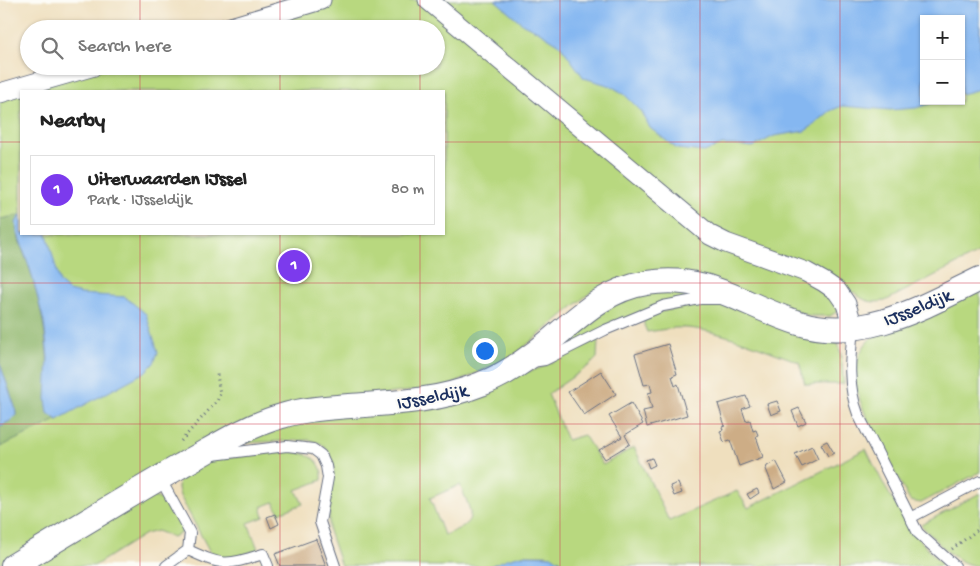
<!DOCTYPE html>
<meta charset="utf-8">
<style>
:root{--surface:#fff;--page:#f2f2f2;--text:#222;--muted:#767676;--line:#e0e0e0;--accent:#7c3aed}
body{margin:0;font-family:"Gochi Hand",sans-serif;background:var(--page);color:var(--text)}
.controls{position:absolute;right:15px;top:15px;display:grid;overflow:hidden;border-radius:0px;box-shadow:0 1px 4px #0004}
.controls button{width:45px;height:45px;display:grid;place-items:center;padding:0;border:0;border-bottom:1px solid var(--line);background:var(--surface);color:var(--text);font:25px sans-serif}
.you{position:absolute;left:484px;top:350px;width:18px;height:18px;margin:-12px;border:4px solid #fff;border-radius:50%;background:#1a73e8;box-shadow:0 0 0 8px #1a73e833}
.badge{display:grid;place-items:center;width:32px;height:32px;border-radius:50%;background:var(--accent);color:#fff;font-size:16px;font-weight:700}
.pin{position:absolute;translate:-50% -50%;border:2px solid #fff;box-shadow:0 1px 5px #0006}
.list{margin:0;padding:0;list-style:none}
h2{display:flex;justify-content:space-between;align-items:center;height:65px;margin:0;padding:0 20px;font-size:21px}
h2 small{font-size:16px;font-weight:400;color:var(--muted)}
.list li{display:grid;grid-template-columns:32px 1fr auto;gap:15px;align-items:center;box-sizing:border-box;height:70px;margin:0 10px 10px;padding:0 10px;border:1px solid var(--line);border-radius:0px}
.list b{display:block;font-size:19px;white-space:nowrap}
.list p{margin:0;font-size:16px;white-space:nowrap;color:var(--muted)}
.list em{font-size:16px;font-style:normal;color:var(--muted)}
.icon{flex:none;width:28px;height:28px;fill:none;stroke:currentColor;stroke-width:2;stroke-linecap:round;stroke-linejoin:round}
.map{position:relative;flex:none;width:980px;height:566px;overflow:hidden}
.search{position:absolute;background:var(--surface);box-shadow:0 1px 4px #0004;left:20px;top:20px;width:425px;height:55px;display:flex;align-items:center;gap:12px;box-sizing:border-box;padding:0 18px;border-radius:28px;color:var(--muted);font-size:19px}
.panel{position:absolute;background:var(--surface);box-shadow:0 1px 4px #0004;left:20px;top:90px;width:425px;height:145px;border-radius:0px}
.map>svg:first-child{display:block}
</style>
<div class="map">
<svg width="980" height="566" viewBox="0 0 980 566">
<rect width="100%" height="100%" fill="#fdfcf7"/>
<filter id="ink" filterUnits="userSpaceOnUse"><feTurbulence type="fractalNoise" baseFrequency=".02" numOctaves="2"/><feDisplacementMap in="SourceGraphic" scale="10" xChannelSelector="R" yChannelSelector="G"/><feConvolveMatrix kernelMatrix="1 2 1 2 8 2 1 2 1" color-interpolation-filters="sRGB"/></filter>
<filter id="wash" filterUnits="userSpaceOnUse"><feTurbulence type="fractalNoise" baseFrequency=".0096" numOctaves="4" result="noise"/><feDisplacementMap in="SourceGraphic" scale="20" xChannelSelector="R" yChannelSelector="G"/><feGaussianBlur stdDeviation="1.12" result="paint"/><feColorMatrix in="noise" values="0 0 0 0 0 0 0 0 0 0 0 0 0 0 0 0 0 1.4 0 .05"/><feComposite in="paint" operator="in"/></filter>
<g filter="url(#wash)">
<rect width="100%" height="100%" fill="#efdfbe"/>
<g fill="#b8d87f" stroke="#6a846e" fill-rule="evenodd">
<path d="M326,0H980V252L885,301C872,303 864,302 854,292L833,301L838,307V311L830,316H810L765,302L609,283L591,292L512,357L447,387L340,399L128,487L0,564V97L21,91V234H444V91H21L111,66H436V29H234ZM924,19H961V101H924Z"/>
<path d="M980,288V472L921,503L910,501C900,483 891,465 881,446C864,412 838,370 872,337Z"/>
<path d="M643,291H701L691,297L548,355L585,320Z"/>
<path d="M700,304H716L741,308L837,341L841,354L844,384H805L799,362C766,350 709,325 674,328C665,329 656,331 647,332L644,325V319L660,312Z"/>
<path d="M596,340H598L597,358L590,365L548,394L567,440L584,435L603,465L634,447L669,521L737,491L748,508L866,449C886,491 908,531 942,564L940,566H566L560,560L547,555H522L490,566H341L329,531V507L334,471L329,453L322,444L310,440L238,443L259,431L530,371L540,368ZM460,485C473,516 479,522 444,535L430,498Z"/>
<path d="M282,451C302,451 324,456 322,480L296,490L303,504L279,513L274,502L261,507L264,517L248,523L258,549L230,560L219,558L210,552L180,496L178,488L179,479L205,461Z"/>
<path d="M980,493V566C956,566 937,541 921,525Z"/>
<path d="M145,496C170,497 173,511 184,531L173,537L157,531L145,534L94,566H32Z"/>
</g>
<path fill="#92b86e" stroke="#567466" d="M20,215C11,232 26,255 31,273C39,300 45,327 47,355C49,374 46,393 48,413L57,420L0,447V426L10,421L16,415L15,407L0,364V219Z"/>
<g fill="#85b7f1" stroke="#5073a8">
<path d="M495,0H980V89L961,94V19H924V101H939L916,108L890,110L842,106L830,111L814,125L805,131L774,136L753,147L734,145H722L704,152L677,149L650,128L642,112L624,94L611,86L584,78L560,45L538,31L523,24Z"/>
<path d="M20,215H21V234H47L60,283L69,291L81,294L125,297L146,314L158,352L154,363L145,372L57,420L48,413L46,399L48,357L44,322L31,272L17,231L16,223Z"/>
<path d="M0,364L15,407L16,415L10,421L0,426Z"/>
<path d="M522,555L553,556L566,566H490L507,559Z"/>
</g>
<g id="blocks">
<g fill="#cdad86">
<path d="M668,344L677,374L672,376L675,386L678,384L687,415L647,427L643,411L652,409L648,393L652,392L650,384L644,385L635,354Z"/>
<path d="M601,371L616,394L584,415L568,392Z"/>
<path d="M746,396L750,406L742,409L746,421L750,420L753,431L756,430L758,435L756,436L763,457L739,466L730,440L724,442L720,431L723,430L722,427L725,426L718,404Z"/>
<path d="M777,401L781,411L771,415L767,404Z"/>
<path d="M631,403L643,424L625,435L630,444L605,459L599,450L622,437L609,416Z"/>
<path d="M799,408L806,422L798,426L792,411Z"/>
<path d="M827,441L834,453L828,456L821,444Z"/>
<path d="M812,446L818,459L802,467L795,454Z"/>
<path d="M652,458L655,465L649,468L646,460Z"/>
<path d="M776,461L787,482L774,489L766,469L767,466Z"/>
<path d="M678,483L682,493L674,496L670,486Z"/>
<path d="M757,489L759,493L750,499L747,494Z"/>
<path d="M275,514L279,524L271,528L267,517Z"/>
<path d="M316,539L326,566H280L275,554Z"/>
</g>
</g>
</g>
<g filter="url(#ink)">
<use href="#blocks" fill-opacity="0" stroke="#656d80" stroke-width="1"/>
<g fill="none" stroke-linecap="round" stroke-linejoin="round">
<defs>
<g id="service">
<path d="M853,328C850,358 847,385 858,414L918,533L955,566"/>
<path d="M532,362L545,360L605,330L663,306L700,299H719"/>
<path d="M213,455L287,446L313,449L321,455L326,466L328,478L320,522L335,566"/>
<path d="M160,478L190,533L188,550L166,566"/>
<path d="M910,518L980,481"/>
<path d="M188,550C223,566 225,566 263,554L268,566"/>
</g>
<g id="minor">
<path d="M428,0L710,235L726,243L806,272L824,282L837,291L846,304L853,327"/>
<path d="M224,29L321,0"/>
<path d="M0,93L94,66"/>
</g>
<path id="tertiary" d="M13,566C69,532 125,498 182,465C215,447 246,426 282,416C304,409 327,408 350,406C395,403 439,401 481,384C500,377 519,365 536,352C571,325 600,290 647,283C708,273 744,306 799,323C863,343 924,306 980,279"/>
</defs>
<use href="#service" stroke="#656d80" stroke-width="12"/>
<use href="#minor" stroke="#656d80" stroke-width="21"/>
<use href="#tertiary" stroke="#656d80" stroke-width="26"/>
<g stroke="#656d80" stroke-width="3" stroke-dasharray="1 4" stroke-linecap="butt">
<path d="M181,441L217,401L220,394L217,374"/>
<path d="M952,549L980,528"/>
</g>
<use href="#service" stroke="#fff" stroke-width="10"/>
<use href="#minor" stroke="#fff" stroke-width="19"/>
<use href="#tertiary" stroke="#fff" stroke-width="24"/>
</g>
</g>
<path fill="none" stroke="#d1495b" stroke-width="1" stroke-opacity="0.55" d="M140,0V29M280,0V29M420,0V29M560,0V566M700,0V566M840,0V566M140,66V91M280,66V91M420,66V91M0,142H21M444,142H980M140,234V566M280,234V566M420,234V566M0,283H980M0,424H980"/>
<g text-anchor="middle" stroke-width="4.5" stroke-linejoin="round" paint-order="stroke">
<g font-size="19" fill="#1b2f5e" stroke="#fdfcf7">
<text transform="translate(917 306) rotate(-22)" y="7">IJsseldijk</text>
<text transform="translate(432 395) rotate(-11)" y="7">IJsseldijk</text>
</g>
</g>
</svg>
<div class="controls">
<button>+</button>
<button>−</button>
</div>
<div class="you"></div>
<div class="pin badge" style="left:294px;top:266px">1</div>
<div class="search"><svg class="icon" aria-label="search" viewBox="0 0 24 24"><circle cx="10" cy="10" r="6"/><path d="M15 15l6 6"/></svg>Search here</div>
<section class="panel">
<h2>Nearby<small></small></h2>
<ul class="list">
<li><span class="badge">1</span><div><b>Uiterwaarden IJssel</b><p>Park · IJsseldijk</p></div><em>80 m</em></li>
</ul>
</section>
</div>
